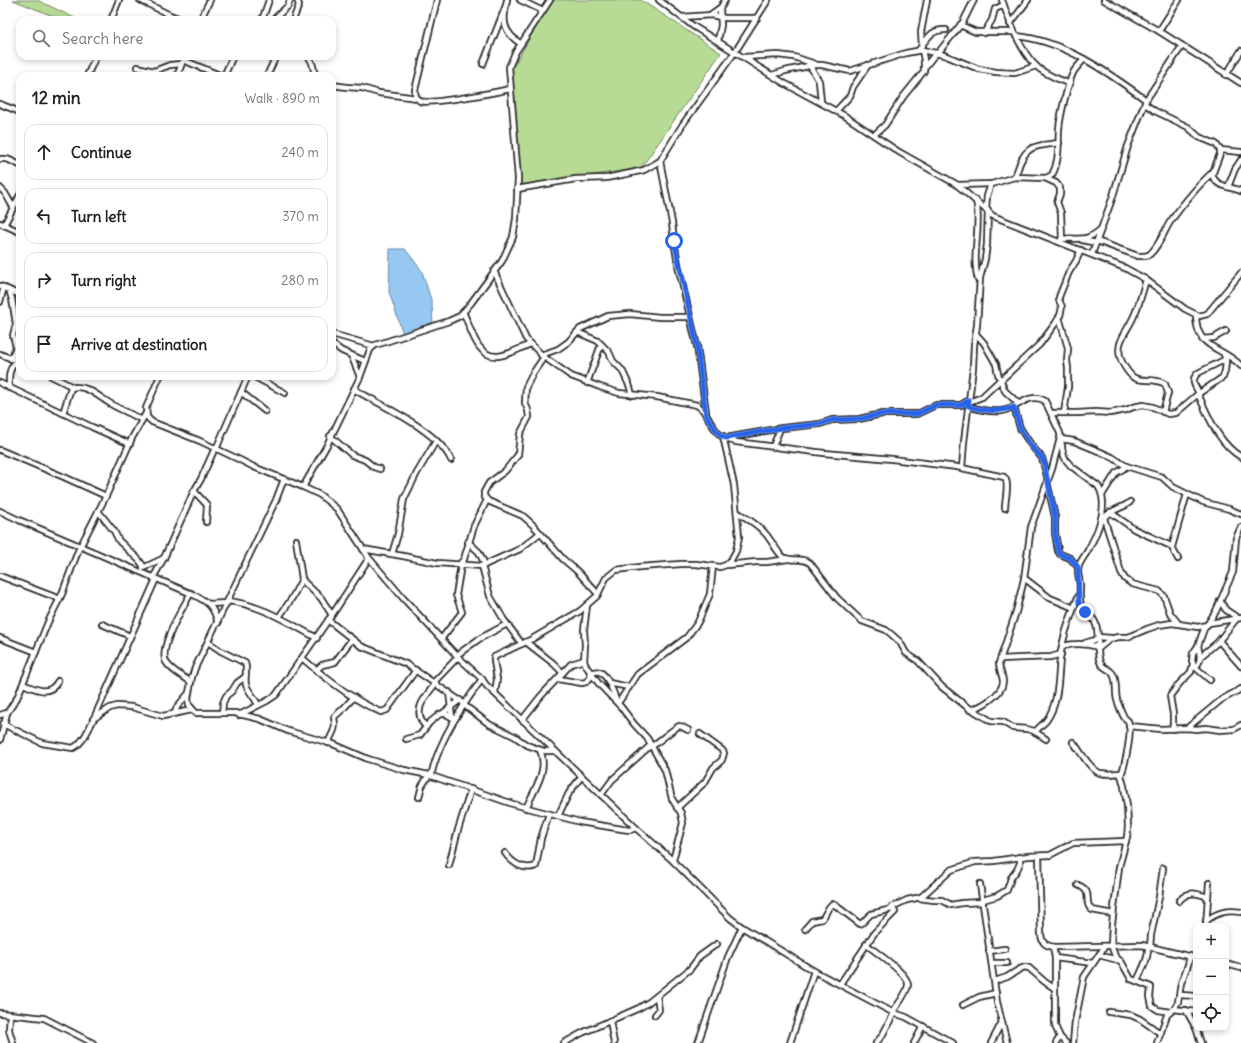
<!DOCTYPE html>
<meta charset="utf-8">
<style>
:root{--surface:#fff;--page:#f6f6f6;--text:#222;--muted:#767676;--line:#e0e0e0}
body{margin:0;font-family:Delius,sans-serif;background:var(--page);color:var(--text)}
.controls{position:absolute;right:12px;bottom:12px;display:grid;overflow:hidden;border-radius:8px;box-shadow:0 2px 6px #0003}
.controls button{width:36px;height:36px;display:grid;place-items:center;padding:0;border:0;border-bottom:1px solid var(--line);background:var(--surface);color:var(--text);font:20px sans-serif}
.stop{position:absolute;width:12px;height:12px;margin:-9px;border:3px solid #2563eb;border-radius:50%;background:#fff}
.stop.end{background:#2563eb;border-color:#fff;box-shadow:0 1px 4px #0008}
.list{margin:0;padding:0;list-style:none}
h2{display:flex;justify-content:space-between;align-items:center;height:52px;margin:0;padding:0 16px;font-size:17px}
h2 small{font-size:13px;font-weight:400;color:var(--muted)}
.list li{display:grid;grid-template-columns:26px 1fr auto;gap:12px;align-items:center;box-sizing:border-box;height:56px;margin:0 8px 8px;padding:0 8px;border:1px solid var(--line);border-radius:12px}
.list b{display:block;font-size:15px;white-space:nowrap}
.list em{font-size:13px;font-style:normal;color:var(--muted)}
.icon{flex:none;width:22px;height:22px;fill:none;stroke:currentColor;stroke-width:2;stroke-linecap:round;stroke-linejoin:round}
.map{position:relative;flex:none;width:1241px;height:1043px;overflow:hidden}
.search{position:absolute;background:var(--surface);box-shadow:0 2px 6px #0003;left:16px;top:16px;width:320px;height:44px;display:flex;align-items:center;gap:10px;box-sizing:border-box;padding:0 14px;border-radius:12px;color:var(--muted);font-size:15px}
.panel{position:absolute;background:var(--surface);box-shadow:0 2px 6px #0003;left:16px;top:72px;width:320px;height:308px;border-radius:12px}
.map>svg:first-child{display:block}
</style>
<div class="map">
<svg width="1241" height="1043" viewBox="0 0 1241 1043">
<rect width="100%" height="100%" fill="#fff"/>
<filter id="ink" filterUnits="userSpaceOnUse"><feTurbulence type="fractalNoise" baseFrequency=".025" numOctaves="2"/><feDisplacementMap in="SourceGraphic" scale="8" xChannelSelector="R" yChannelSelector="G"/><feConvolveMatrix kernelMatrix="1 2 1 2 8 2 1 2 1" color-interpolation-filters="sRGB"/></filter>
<g filter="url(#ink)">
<g fill="#b7db95" stroke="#718360">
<path d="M13,0H37L79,20H63Z"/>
<path d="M554,0H641L721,53L641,168L517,186L508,76L532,34Z"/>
</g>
<path fill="#96c8f2" stroke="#6b89a2" d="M390,249H405L422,271L432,303L433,326L423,331L403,334L389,292Z"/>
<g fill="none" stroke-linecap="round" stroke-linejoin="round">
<defs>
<g id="street">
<path d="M140,0L170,15L183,20"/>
<path d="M437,0L415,90C415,94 416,99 420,101C429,105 497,92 510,89"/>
<path d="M507,0C502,21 503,32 521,44"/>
<path d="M520,0L543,11"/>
<path d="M659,0L693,26L784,83L845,116L899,152L956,184L993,216L1125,268L1145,279L1185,309L1199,316L1207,314L1241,273"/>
<path d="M1002,0C1009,21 1020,51 1036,66C1045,75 1059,79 1070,84"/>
<path d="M1104,0L1159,31L1241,83"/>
<path d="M710,15L721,7L725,0"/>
<path d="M682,17L712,15L724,18H757"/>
<path d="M111,20L119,0"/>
<path d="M200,20L210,0"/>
<path d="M262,20L269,0"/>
<path d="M273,20L288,6L290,0"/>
<path d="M293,20L299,5L297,0"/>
<path d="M1010,24L1028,0"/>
<path d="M960,25L976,32H1014"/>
<path d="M1159,31L1179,0"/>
<path d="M984,33L992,20L995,9L1004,5"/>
<path d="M1016,36C1063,40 1109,73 1146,100"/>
<path d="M718,41L721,25L720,9"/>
<path d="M922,45C929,36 933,29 946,30"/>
<path d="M919,50L922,45L921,32L927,0"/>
<path d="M938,53L963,22L974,0"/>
<path d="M308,56C314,63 313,68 315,76"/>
<path d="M744,57L778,55L794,57L815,64"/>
<path d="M183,60L222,76"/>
<path d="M483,64L505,8"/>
<path d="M810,66L819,81L821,102"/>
<path d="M137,67L154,71L170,65L181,64"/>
<path d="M924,68L936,53"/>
<path d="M772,75L785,71L813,65H822L850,71L906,53L922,50L944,55L979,69L996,72L1015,73L1036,66"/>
<path d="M1226,75L1241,51"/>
<path d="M87,76L96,56"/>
<path d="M177,76L185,56"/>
<path d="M224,76L233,56"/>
<path d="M267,76L276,56"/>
<path d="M332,85L347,87L362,88L379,93L417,98"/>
<path d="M0,104L20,112"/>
<path d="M1145,104L1155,111L1188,127L1199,137L1216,144L1220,150V154L1212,175C1217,188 1230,186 1241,191"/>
<path d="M836,111L850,96L853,87L868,65"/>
<path d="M874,135L885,125L903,97L924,71V60L922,50"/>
<path d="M1220,150L1241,152"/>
<path d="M0,159H7L20,165"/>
<path d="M660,161L672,223L674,241L679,270L697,346L706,412"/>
<path d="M1014,177C1017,173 1018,168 1020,163C1028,143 1041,146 1059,143"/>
<path d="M1045,178L1056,183L1060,188V194L1057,202L1061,213L1062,239"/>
<path d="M957,185L992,184L1014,177L1046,178L1052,175C1060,160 1058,145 1059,129C1060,116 1068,82 1074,71C1077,67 1081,63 1084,59"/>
<path d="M1228,187L1235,169L1241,160"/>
<path d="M0,188L5,193L13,207"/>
<path d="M517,189L576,179L606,178L631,173L644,170L660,161L683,124L735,52L768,0"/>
<path d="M976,200C982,226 971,254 978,280"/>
<path d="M986,208L987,196L991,184"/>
<path d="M0,223L20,232"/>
<path d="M4,225L20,195"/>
<path d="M1061,239C1080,237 1084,243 1100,230"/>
<path d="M1082,240L1096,243"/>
<path d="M1097,241L1138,256C1143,256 1146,257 1150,254C1159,246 1164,232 1170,222C1183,204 1197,186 1213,172"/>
<path d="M1092,254L1112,199L1128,146L1146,100L1182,46"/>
<path d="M494,271L526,339L544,357L571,376L600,387L619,393L657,397L697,405L703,410L715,429L720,435L729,440L736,442L824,453L892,459L957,467L1004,477C1010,482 1005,499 1005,508"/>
<path d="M1146,280C1142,293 1139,306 1133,318C1125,335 1113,345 1123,364C1126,369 1128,373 1133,377C1141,383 1154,377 1165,384L1168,393L1163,412"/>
<path d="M0,286L20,295"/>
<path d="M9,290L12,299L16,324L13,335L16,347L11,359"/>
<path d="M0,302L4,287"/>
<path d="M463,312C471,327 476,358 498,356C509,355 520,348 531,344"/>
<path d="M1196,315C1196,350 1222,346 1241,366"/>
<path d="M1059,317L1068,348L1067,361L1068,368V387L1064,413"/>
<path d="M577,332L598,341L609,352L613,361L622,370L630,387L632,395"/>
<path d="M332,334L374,346"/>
<path d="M976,334L984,343L996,364L998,374L1005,391L1019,404"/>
<path d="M1202,339L1214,338L1226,331"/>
<path d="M332,344L342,351L365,361"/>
<path d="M0,354L20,362"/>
<path d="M351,355L360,377"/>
<path d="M541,355L558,349L568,342L580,329L608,316L630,314L660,317H690"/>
<path d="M544,357L533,373L526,387L525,403L528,410L529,417L520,434L518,455L505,471L489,483L484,492V496L488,501L523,516L533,525L563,559L577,571L598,594"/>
<path d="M51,376L73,387"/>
<path d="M160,376L146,408L147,417L152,422L200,441L238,459L254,467L303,487L320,495L337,509L369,558L403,598L458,657L482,679L486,685L636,828L671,859L730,918L742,927L814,971L894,1013L906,1017L953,1043"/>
<path d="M253,376L285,393"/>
<path d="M1000,381L1040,344L1055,324L1060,316L1062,307L1059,300V297L1069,272L1076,261L1081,250"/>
<path d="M0,383L92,427L130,444"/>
<path d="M587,383L601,345"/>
<path d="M9,388C9,376 8,369 17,361"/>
<path d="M354,389C381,406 438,430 451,460"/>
<path d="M241,392L265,411"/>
<path d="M1199,393C1195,386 1190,380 1198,373L1226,359"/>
<path d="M1198,394C1209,417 1218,443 1241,457"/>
<path d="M969,402L982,397L1000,380"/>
<path d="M968,406C979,410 990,412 1002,411C1017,408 1031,391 1045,401L1060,433L1063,454L1066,460L1071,466L1098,486C1110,505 1097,534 1087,552C1083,559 1078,563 1078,571C1078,576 1080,581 1080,586C1080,594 1078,602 1083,610C1086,615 1093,616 1095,622C1101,635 1095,649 1100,662C1102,669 1111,668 1114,676C1117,683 1115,692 1117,700C1119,705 1121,712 1124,717C1125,719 1127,719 1128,721C1133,730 1125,765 1121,775"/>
<path d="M1014,407L1020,428L1031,445L1042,458L1048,480"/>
<path d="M63,413L71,388C85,383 99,397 111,404C121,410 132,414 142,420"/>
<path d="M1051,413H1077L1096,412L1110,413L1126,410L1133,407L1143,405L1153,407L1168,414L1176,413L1198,394L1223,377L1225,371L1226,361L1224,354"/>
<path d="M330,436L352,455L365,460L374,467L380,469"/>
<path d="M726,438L782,428L820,424L832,420L859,419L882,414H917L936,405H961L969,400"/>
<path d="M1061,439L1074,441L1096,450L1112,457L1126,466L1162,477L1173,487L1203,502L1229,509L1241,514"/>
<path d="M773,446L780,429"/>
<path d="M216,449L248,376"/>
<path d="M0,450L64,477L106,496"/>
<path d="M962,468L964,442L973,368L974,345L977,325L980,278L985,259L987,244L988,210"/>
<path d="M284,479L276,500L195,668L192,677L188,698L189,705L196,713H235L260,719L288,731L333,744L368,759L404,770L429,775L513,804L580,822L622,829L630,830L636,828"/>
<path d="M1047,482L1055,517V533L1058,551L1060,554L1070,558L1078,567"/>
<path d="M303,487L327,445L360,377L370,350L375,345L382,343L449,321L460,316L471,303L502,261L513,237L516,219L518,178L509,67L515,53L550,0"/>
<path d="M194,491L207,505L206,522"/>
<path d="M1102,495L1116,473L1123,469L1126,466"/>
<path d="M0,511L19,520L192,594C208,602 213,605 218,623"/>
<path d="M98,511L114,531L119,541L139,560L144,567"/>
<path d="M737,512C746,518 757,524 764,532C771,539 776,551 783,557C791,562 802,557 810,563L837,598L855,615L862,621L886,630L891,634L900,642L906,653L918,661L942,687L966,706L991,721L1003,722L1013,728L1027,729L1034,731L1046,739"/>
<path d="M1110,512L1134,529L1171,546L1178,559"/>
<path d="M1103,515L1121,572L1125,579L1132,584L1159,591L1164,596L1170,613L1178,623"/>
<path d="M1104,517L1115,510L1126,505L1130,502"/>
<path d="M296,540L302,579L305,583L321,598L332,615"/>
<path d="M468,542L479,552L485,565"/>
<path d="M1172,547L1187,494"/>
<path d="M363,549L403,556L437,563L482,566L520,549L540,533"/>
<path d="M392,554L398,534L404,499L417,473L436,441"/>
<path d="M459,565L464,559L474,526L487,500"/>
<path d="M727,565L756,562H767L788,559"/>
<path d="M482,566L490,596L504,620L522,644"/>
<path d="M143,568L164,558"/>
<path d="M0,576L60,599"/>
<path d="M153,578L164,558L193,493L201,479L215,448"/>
<path d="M1024,578L1050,598L1074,608"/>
<path d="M228,601C262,605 287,622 317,638"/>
<path d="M1220,601L1226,610L1238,618"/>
<path d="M209,604L227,603"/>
<path d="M587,605L584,630L585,645L584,661L586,666L599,684L621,707L634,724L647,738L665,770L672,799L681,813L683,823L673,860"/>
<path d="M279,617L292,598L302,579"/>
<path d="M328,620L361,646L406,664L465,704"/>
<path d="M1209,623L1241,618"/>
<path d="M102,624L130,636"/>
<path d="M1205,626L1198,646L1193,653L1192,661L1195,667L1210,680"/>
<path d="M1098,637L1111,638"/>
<path d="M0,638L36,652"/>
<path d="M442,638L462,612L456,595L461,565"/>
<path d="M1219,641L1241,666"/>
<path d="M208,642L221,651L245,663C248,670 244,678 246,685C249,692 255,698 258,705"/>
<path d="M526,642L553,663L563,673"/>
<path d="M1085,643L1098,639"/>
<path d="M1063,646C1075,643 1085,643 1098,647"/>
<path d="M1098,649L1110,639L1118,637H1128L1147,629L1159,625L1172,623L1198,627L1207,625L1216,611L1233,572L1236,538L1241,527"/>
<path d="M457,655L479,639L507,624"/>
<path d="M1200,657L1218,642L1237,618"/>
<path d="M302,658C324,677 354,701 381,712L387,710L416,670"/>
<path d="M1001,659L1051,657L1061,654"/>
<path d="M1195,667C1202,662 1200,654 1198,646"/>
<path d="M316,670L322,665L335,662L352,639"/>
<path d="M590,673C593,672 597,671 600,672C607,675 614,693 616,700"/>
<path d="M558,679L582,683L586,682L592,676"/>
<path d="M191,682C183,676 171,671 166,662C158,648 183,607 191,593"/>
<path d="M434,682L458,657"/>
<path d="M609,683L629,687"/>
<path d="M23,684C36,689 49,697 58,681"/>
<path d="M449,692L452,717"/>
<path d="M495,693L497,679L494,661V657L532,639L580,611L597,596L606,578L616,570L640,567L681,564H696L720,567L726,565L731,560L736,551L739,537L734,485L723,436"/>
<path d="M618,703L638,674L687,637L698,622L710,594L713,566"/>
<path d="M464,705L489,724L514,736L527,745L544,751H555"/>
<path d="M970,710C981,707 1002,695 1003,682C1003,676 999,669 999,663L1016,612L1024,579L1031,527L1052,469L1060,438"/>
<path d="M175,713L177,707L188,694"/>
<path d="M222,713L223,703L226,696L232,691L237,683L245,677"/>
<path d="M443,713L460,700"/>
<path d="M0,715L7,713L17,698L48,622L62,594L78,551L106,496L132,438L146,413"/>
<path d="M239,715L267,701L276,695L336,609L369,558"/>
<path d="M93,719L110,708L117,706L132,707L163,716L192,710"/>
<path d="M522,720L541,696L571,664L584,660"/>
<path d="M3,724L42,743L73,748C84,743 90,726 95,716L156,579"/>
<path d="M1129,726L1161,729L1187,728L1196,729L1206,728L1220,730L1234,729L1241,725"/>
<path d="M426,727C411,711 425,697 436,683"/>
<path d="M1187,728L1221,700L1241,689"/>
<path d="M1173,729V714L1170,696L1179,684L1191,672L1193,664"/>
<path d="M1035,732C1038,728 1042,725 1046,721C1059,703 1058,679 1060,659C1062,638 1071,616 1078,597"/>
<path d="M406,739L420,735L429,723L440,714H446L455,719"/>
<path d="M0,740L7,713"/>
<path d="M1073,742C1080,750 1090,770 1100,773C1106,774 1113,774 1119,773L1121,775L1124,786L1127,806L1128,827L1127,837L1119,867L1112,924L1111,945L1115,956L1119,960"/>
<path d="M328,743L334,730L335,725L334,717L343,709L354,697"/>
<path d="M652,746C657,743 677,726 679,726C682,726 685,729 688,730"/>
<path d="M431,776C439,740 461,708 482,679"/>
<path d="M601,795L612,780L651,745"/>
<path d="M419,797L422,786L429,775"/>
<path d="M526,808C534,790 549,770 540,750"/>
<path d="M677,808L705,782L713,768L722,760L724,753L722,750L700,734"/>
<path d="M558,816L569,793L581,777"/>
<path d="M505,853C512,863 524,871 536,866L541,838L549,814"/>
<path d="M1039,856L1041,934C1042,944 1046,946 1056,947L1142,945L1196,958"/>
<path d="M449,865L458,830L471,789"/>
<path d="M980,884L997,1002L1007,1043"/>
<path d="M1078,885C1095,892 1082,902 1092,910L1113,914"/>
<path d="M919,898L934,900H942L951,905L962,903L983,902"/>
<path d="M983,900L997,896L1007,890L1011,878L1017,870L1020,863V857"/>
<path d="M1179,901C1188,890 1196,893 1208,897"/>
<path d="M1206,921C1217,912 1227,910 1241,912"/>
<path d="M1206,926L1209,883"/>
<path d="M805,929L812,921L822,919C826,915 827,908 832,904L835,905L860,924L862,923L871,914L892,909"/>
<path d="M866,944C875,952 909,974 908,985C907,994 897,1005 893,1012"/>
<path d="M1053,947L1055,957V1026L1060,1037L1066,1043"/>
<path d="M1150,947L1151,935L1159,897L1163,868"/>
<path d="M989,951L1005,949"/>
<path d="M1099,955L1121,961L1131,979L1151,987L1150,997L1152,1006L1158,1010L1170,1012"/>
<path d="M1055,958L1093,963"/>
<path d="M992,963H1007"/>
<path d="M1226,964L1241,968"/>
<path d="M995,981L1007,977L1020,969L1025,967L1029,968L1045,982L1054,988"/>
<path d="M1137,981C1142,969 1149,959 1148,946"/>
<path d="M840,984L875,932L895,912L892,907L907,900L921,897L951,870L975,862L994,861L1028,856L1050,855L1073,843L1126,841"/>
<path d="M1180,995L1196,996"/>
<path d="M963,1005L979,997L996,993"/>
<path d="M1174,1009L1196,1012"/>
<path d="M1186,1010L1196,1028L1201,1043"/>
<path d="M1109,1012L1131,1015L1140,1019L1160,1033"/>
<path d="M0,1013L44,1018L93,1043"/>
<path d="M10,1014L9,1030L13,1043"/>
<path d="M655,1015L659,1010L657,996"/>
<path d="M610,1021L614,1043"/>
<path d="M564,1043L582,1033L639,1008L649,1002L690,969L700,956L717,944"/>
<path d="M698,1043L728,957L742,927"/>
<path d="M790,1043L814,971"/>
<path d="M876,1043L882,1036L894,1013"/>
<path d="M914,1043L923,1026"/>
<path d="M991,1043L1002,1022"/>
<path d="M1056,1043L1060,1037"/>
<path d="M1073,1043L1075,1022L1084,977L1105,946"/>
<path d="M1157,1043L1167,1015L1174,1009L1178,1002L1181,983L1188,965L1190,956"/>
</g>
</defs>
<use href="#street" stroke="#2b2b2b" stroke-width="8"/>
<use href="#street" stroke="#fff" stroke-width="4.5"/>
</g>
</g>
<g fill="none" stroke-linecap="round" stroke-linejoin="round" filter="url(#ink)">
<path stroke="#2563eb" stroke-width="5" d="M674,241L697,346L706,415L715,429L720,435L726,438L782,428L820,424L832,420L859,419L882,414H917L936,405H961L969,400L968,406C983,411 998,413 1014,407L1020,428L1031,446L1042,458L1044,463L1055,517V533L1058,551L1060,554L1070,558L1078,567L1079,603L1085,612"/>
</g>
</svg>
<div class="controls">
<button>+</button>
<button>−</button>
<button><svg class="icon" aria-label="locate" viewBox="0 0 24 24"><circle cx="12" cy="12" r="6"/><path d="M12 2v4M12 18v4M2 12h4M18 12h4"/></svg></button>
</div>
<div class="stop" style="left:674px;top:241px"></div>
<div class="stop end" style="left:1085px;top:612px"></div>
<div class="search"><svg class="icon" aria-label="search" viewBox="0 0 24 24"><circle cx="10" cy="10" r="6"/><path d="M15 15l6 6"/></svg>Search here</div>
<section class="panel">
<h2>12 min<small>Walk · 890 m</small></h2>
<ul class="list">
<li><svg class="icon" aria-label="ahead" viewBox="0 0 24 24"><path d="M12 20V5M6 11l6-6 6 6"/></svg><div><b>Continue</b></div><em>240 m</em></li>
<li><svg class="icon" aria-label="left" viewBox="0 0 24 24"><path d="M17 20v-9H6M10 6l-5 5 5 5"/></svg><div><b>Turn left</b></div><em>370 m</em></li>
<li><svg class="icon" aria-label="right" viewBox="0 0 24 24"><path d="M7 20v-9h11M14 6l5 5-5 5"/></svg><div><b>Turn right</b></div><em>280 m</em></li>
<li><svg class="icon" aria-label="arrive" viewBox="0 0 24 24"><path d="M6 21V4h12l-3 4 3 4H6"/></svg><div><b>Arrive at destination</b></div></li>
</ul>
</section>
</div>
